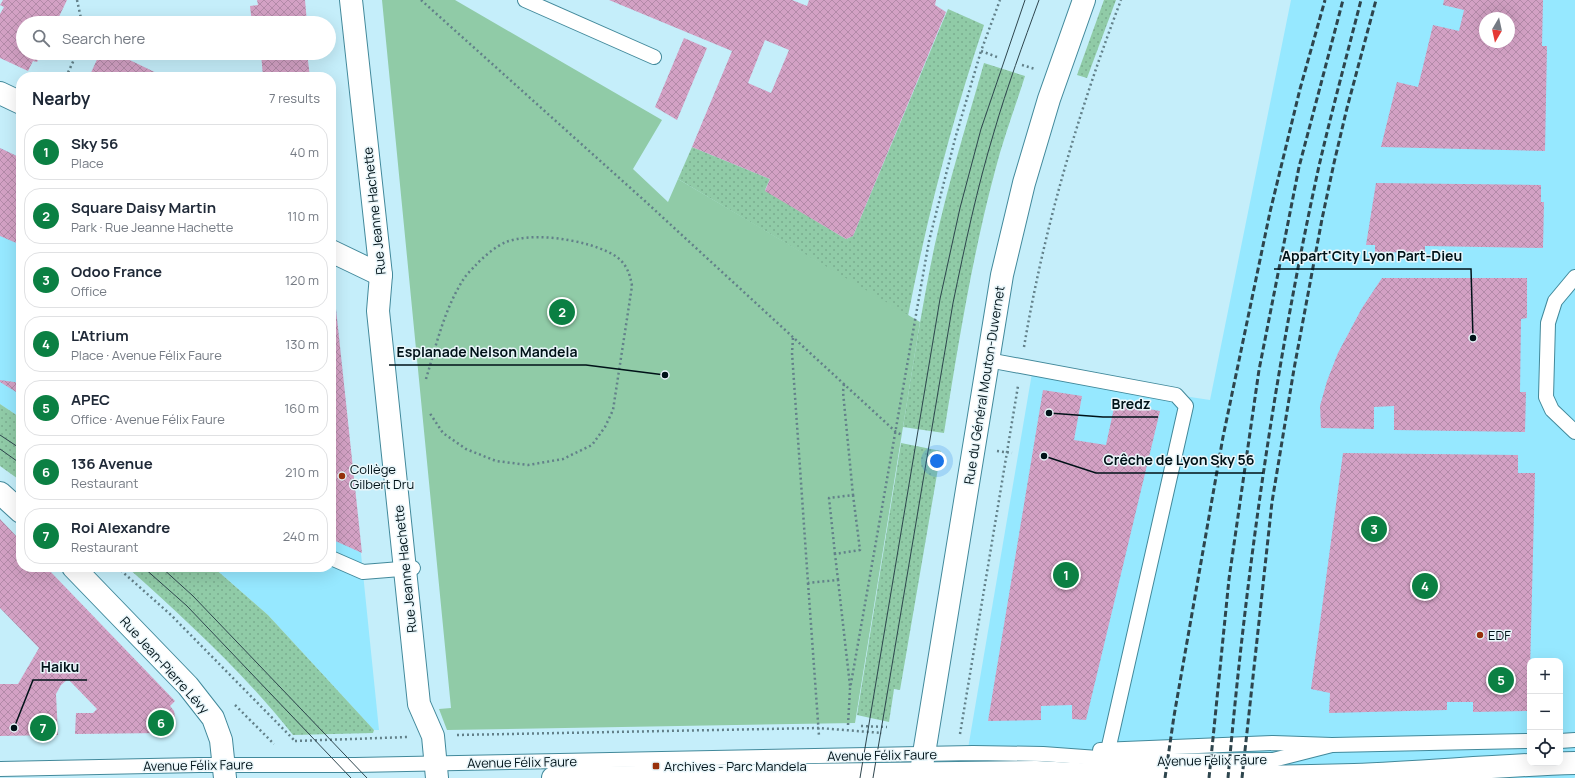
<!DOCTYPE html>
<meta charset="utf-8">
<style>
:root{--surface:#fff;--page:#f6f6f7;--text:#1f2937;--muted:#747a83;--line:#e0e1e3;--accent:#0b8043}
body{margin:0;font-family:Manrope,sans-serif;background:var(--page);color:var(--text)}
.controls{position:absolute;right:12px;bottom:12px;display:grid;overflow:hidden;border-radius:8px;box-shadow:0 4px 16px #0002}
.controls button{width:36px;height:36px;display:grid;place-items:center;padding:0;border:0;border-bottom:1px solid var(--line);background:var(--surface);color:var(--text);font:20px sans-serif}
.compass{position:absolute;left:1479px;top:12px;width:36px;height:36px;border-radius:50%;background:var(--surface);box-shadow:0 4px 16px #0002;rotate:189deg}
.you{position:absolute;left:937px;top:461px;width:14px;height:14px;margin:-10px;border:3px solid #fff;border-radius:50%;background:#1a73e8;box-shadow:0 0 0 6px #1a73e833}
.badge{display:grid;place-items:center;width:26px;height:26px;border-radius:50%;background:var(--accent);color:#fff;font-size:13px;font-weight:700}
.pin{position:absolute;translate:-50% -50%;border:2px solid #fff;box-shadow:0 1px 4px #0006}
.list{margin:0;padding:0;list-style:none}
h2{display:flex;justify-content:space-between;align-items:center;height:52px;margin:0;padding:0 16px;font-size:17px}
h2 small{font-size:13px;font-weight:400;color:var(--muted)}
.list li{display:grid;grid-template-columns:26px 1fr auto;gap:12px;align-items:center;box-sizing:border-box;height:56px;margin:0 8px 8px;padding:0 8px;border:1px solid var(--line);border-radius:16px}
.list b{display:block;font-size:15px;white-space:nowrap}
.list p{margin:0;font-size:13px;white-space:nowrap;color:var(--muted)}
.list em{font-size:13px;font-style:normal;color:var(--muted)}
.icon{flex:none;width:22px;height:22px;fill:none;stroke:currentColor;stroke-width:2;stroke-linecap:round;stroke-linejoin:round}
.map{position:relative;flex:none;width:1575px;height:778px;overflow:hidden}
.search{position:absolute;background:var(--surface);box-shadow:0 4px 16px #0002;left:16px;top:16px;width:320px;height:44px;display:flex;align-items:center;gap:10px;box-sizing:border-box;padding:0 14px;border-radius:22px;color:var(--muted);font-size:15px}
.panel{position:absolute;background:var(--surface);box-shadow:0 4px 16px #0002;left:16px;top:72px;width:320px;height:500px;border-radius:16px}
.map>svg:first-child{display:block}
</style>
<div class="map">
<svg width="1575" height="778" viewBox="0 0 1575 778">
<defs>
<pattern id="grass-dots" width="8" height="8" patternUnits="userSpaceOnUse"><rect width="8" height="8" fill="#90cba7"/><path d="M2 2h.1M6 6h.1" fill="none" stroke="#7aad8f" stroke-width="1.8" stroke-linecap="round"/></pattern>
<pattern id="building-cross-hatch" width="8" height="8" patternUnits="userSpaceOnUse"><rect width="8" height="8" fill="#d3a1c4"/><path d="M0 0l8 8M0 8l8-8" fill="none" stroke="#b38aa8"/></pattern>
</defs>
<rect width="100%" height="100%" fill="#c5eefa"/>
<g fill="#96e8ff" fill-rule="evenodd">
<path d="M1291,0H1575V777L1574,778H963L1032,373L1210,400ZM1485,18H1509V42H1485ZM1530,661H1560V763H1530Z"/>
<path d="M0,148L21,158V418L0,404Z"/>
<path d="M331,306L336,309L379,730H374L268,615L213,567H331Z"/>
</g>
<g fill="url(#grass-dots)">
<path d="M1104,0H1116L1087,78L1077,75Z"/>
<path d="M948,9L984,25C952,120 927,217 908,316L678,179L692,147L770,179L765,190L846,239L853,236Z"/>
<path d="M984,63L1025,76C1015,108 1003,139 995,171C972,257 958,346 944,433L903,427C913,366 922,305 935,244C948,183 967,123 984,63Z"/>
<path d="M0,404L21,418V481L0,466Z"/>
<path d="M901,443L941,451L900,690L894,689L889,722L857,715Z"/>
<path d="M127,567H213L268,615L374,730L373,733L293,735C244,673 185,619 127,567Z"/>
</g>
<path fill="#90cba7" d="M382,0H455L662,120L633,169L668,202L678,179L920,322L855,723L447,730L439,709L451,708Z"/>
<g fill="url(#building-cross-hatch)" fill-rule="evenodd">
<path d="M3,0H67L56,23H23V53H41L37,62L33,61L28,71L0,58V14L4,7L0,5Z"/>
<path d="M257,0H305L307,23H252L250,6L258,5Z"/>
<path d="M609,0H792L807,6L809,0H936L935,5L946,12L853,236L846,239L765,191L770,179L692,147L732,51ZM765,40L789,50L771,93L748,83Z"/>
<path d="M1444,0H1543L1542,46H1547L1545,151L1381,147L1397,82L1418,87L1433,25L1459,31L1464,10L1443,5ZM1485,18H1509V42H1485Z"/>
<path d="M684,38L707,48L677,120L655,107Z"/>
<path d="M100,53H106L112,56L115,53L165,77H89Z"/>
<path d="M261,53H307L310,77H263Z"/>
<path d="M0,148L21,158V245L0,236Z"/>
<path d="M1376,183L1541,185V202H1544L1543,248L1425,246V253L1375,252V245H1366Z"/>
<path d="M1382,278H1527V318L1521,319L1520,392H1526L1525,432L1394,430V406L1374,407V429L1321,428L1320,406L1327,381L1338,353L1362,308Z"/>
<path d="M331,306L336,309L362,553L331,539Z"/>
<path d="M0,380L21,383V395L0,382Z"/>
<path d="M1043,390L1082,396L1074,440L1106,445L1115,403L1160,411L1086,720L1072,719V705L1041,706V720L988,721Z"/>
<path d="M1343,453L1518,455V473H1535L1529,711L1473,712V702H1447V710L1329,713L1330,693L1311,689Z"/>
<path d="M0,519L21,541V567H46L175,701L170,706L174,711L175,717L173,723L167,726H163V733L75,734L76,713H93L97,709L68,679L61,685L56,694L58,735L0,736V684H18L39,648L0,608Z"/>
</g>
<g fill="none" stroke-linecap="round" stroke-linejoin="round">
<defs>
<g id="lane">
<path d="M525,0L654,57"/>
<path d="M1575,277L1555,301L1548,323L1546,397L1552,410L1575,432"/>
<path d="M988,360L1176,395L1186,406L1104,768"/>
<path d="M331,558L363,572L413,568"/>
<path d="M1560,741L1575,740"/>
<path d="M1100,750L1273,743L1332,745L1530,741"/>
<path d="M0,769L199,765H355L973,753L1043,754L1139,761L1273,760L1332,745"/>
</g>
<g id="street">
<path d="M351,0L381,275L378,311L419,704L433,736L437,778"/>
<path d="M0,93L21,103"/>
<path d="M331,251L381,275"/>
<path d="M0,493L21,512"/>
<path d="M73,567L188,686L213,718L221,740L225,778"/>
<path d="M920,778L1002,275L1024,183L1049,99L1084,0"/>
</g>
<path id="secondary" d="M553,778L1036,772C1142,778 1248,778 1354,775C1428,772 1502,765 1575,763"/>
</defs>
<use href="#lane" stroke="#42899b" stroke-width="16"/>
<use href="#street" stroke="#42899b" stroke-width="24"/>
<use href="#secondary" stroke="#42899b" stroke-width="24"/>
<g stroke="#628089" stroke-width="2.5" stroke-dasharray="2 3" stroke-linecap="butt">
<path d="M77,0L82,23"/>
<path d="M421,0L646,202L896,432L902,435"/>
<path d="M997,57L981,51L1000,0"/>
<path d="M1022,65L1035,69"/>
<path d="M66,77L77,53"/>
<path d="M793,338L792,353L808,583L838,580L850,686"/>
<path d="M1024,347C1044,228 1078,113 1121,0"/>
<path d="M426,379C436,346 444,310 463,280C466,275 471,270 475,266C482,258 496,246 506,242C531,233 565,238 590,245C614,253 628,259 632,286L613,410L605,427L592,445L563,459L528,465L496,461L466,449L443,433L429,412"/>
<path d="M997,451L1012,453"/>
<path d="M835,554L829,498L853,495L843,392L844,384"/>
<path d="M117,567L171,615L295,741"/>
<path d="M838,580L835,554L860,550L853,495"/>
<path d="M808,583L819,736"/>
<path d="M235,705L274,744"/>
<path d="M848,725L850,689L929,241L955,139L981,51"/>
<path d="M861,726L887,727"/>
<path d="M960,734L1018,386"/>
<path d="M457,735L819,728L882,733"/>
<path d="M295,741L408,737"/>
</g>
<use href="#lane" stroke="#fff" stroke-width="14"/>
<use href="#street" stroke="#fff" stroke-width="22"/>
<use href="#secondary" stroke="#fff" stroke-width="22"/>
<g stroke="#2e454d" stroke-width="1">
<path d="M0,435L21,449"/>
<path d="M0,449L21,464"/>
<path d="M143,567L187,606L351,778"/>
<path d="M161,567L193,596L367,778"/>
<path d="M860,778L940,299L960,208L981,129L1025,0"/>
<path d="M873,778L953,303C965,245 977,188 994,132C1007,87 1023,44 1039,0"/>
</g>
<g stroke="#2e454d" stroke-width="3" stroke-dasharray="6 3" stroke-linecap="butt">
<path d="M1165,778L1174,716L1223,437L1270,212L1300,89L1325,0"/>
<path d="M1209,778L1229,579L1259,370L1299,167L1343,0"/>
<path d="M1228,778C1246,573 1275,367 1319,166C1332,110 1347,55 1361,0"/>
<path d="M1242,778L1272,502L1294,369L1322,219L1334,163L1347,108L1376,0"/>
</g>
</g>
<g fill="#97310c" stroke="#e9f6fa" stroke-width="1.5">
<circle cx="342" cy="476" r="4"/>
<circle cx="1480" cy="635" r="4"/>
<rect x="652" y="762" width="8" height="8" rx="2"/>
</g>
<g text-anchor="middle" stroke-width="3" stroke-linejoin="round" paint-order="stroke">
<g font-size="13" fill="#001218" stroke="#e9f6fa">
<text transform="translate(374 211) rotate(-96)" y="5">Rue Jeanne Hachette</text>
<text transform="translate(984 385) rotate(-81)" y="5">Rue du Général Mouton-Duvernet</text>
<text transform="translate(405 569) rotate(-96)" y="5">Rue Jeanne Hachette</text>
<text transform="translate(165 665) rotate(48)" y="5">Rue Jean-Pierre Lévy</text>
<text transform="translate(882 755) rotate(-1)" y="5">Avenue Félix Faure</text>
<text transform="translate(1212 760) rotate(-1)" y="5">Avenue Félix Faure</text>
<text transform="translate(522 762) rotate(-1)" y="5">Avenue Félix Faure</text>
<text transform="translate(198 765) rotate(-1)" y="5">Avenue Félix Faure</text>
</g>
<g font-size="13" fill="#001218" stroke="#e9f6fa" text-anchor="start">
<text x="350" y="474">Collège<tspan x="350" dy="15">Gilbert Dru</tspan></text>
<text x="1488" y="640">EDF</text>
<text x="664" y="771">Archives - Parc Mandela</text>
</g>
</g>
<path fill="none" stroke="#001218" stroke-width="1.5" d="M1473 338L1471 269H1274M665 375L586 365H389M1049 413L1103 417H1158M1044 456L1096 473H1263M14 728L33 680H87"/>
<g fill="#001218" stroke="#e9f6fa" stroke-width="1.5">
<circle cx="1473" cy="338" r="4"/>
<circle cx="665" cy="375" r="4"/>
<circle cx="1049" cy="413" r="4"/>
<circle cx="1044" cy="456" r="4"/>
<circle cx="14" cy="728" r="4"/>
</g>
<g font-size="14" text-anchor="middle" font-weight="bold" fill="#001218" stroke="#e9f6fa" stroke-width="3" stroke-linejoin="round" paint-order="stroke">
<text x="1372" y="261">Appart'City Lyon Part-Dieu</text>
<text x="487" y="357">Esplanade Nelson Mandela</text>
<text x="1131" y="409">Bredz</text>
<text x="1179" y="465">Crêche de Lyon Sky 56</text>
<text x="60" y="672">Haiku</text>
</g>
</svg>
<div class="controls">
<button>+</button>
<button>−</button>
<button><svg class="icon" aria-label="locate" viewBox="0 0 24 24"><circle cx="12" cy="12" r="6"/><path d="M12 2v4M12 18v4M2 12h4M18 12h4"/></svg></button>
</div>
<svg class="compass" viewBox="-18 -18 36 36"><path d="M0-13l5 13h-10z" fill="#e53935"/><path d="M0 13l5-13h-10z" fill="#747a83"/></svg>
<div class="you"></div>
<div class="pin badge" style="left:1066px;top:575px">1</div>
<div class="pin badge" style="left:562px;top:312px">2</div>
<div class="pin badge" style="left:1374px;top:529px">3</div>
<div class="pin badge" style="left:1425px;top:586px">4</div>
<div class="pin badge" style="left:1501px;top:680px">5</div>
<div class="pin badge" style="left:161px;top:723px">6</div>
<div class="pin badge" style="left:43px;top:728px">7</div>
<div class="search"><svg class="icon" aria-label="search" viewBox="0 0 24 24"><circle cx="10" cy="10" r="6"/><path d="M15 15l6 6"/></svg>Search here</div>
<section class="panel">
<h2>Nearby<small>7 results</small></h2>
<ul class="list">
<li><span class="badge">1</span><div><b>Sky 56</b><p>Place</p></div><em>40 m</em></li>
<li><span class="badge">2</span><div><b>Square Daisy Martin</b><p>Park · Rue Jeanne Hachette</p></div><em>110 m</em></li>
<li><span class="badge">3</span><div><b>Odoo France</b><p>Office</p></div><em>120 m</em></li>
<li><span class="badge">4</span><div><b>L'Atrium</b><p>Place · Avenue Félix Faure</p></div><em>130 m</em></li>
<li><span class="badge">5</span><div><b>APEC</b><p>Office · Avenue Félix Faure</p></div><em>160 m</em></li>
<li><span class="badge">6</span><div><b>136 Avenue</b><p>Restaurant</p></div><em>210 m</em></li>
<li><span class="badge">7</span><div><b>Roi Alexandre</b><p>Restaurant</p></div><em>240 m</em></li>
</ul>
</section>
</div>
